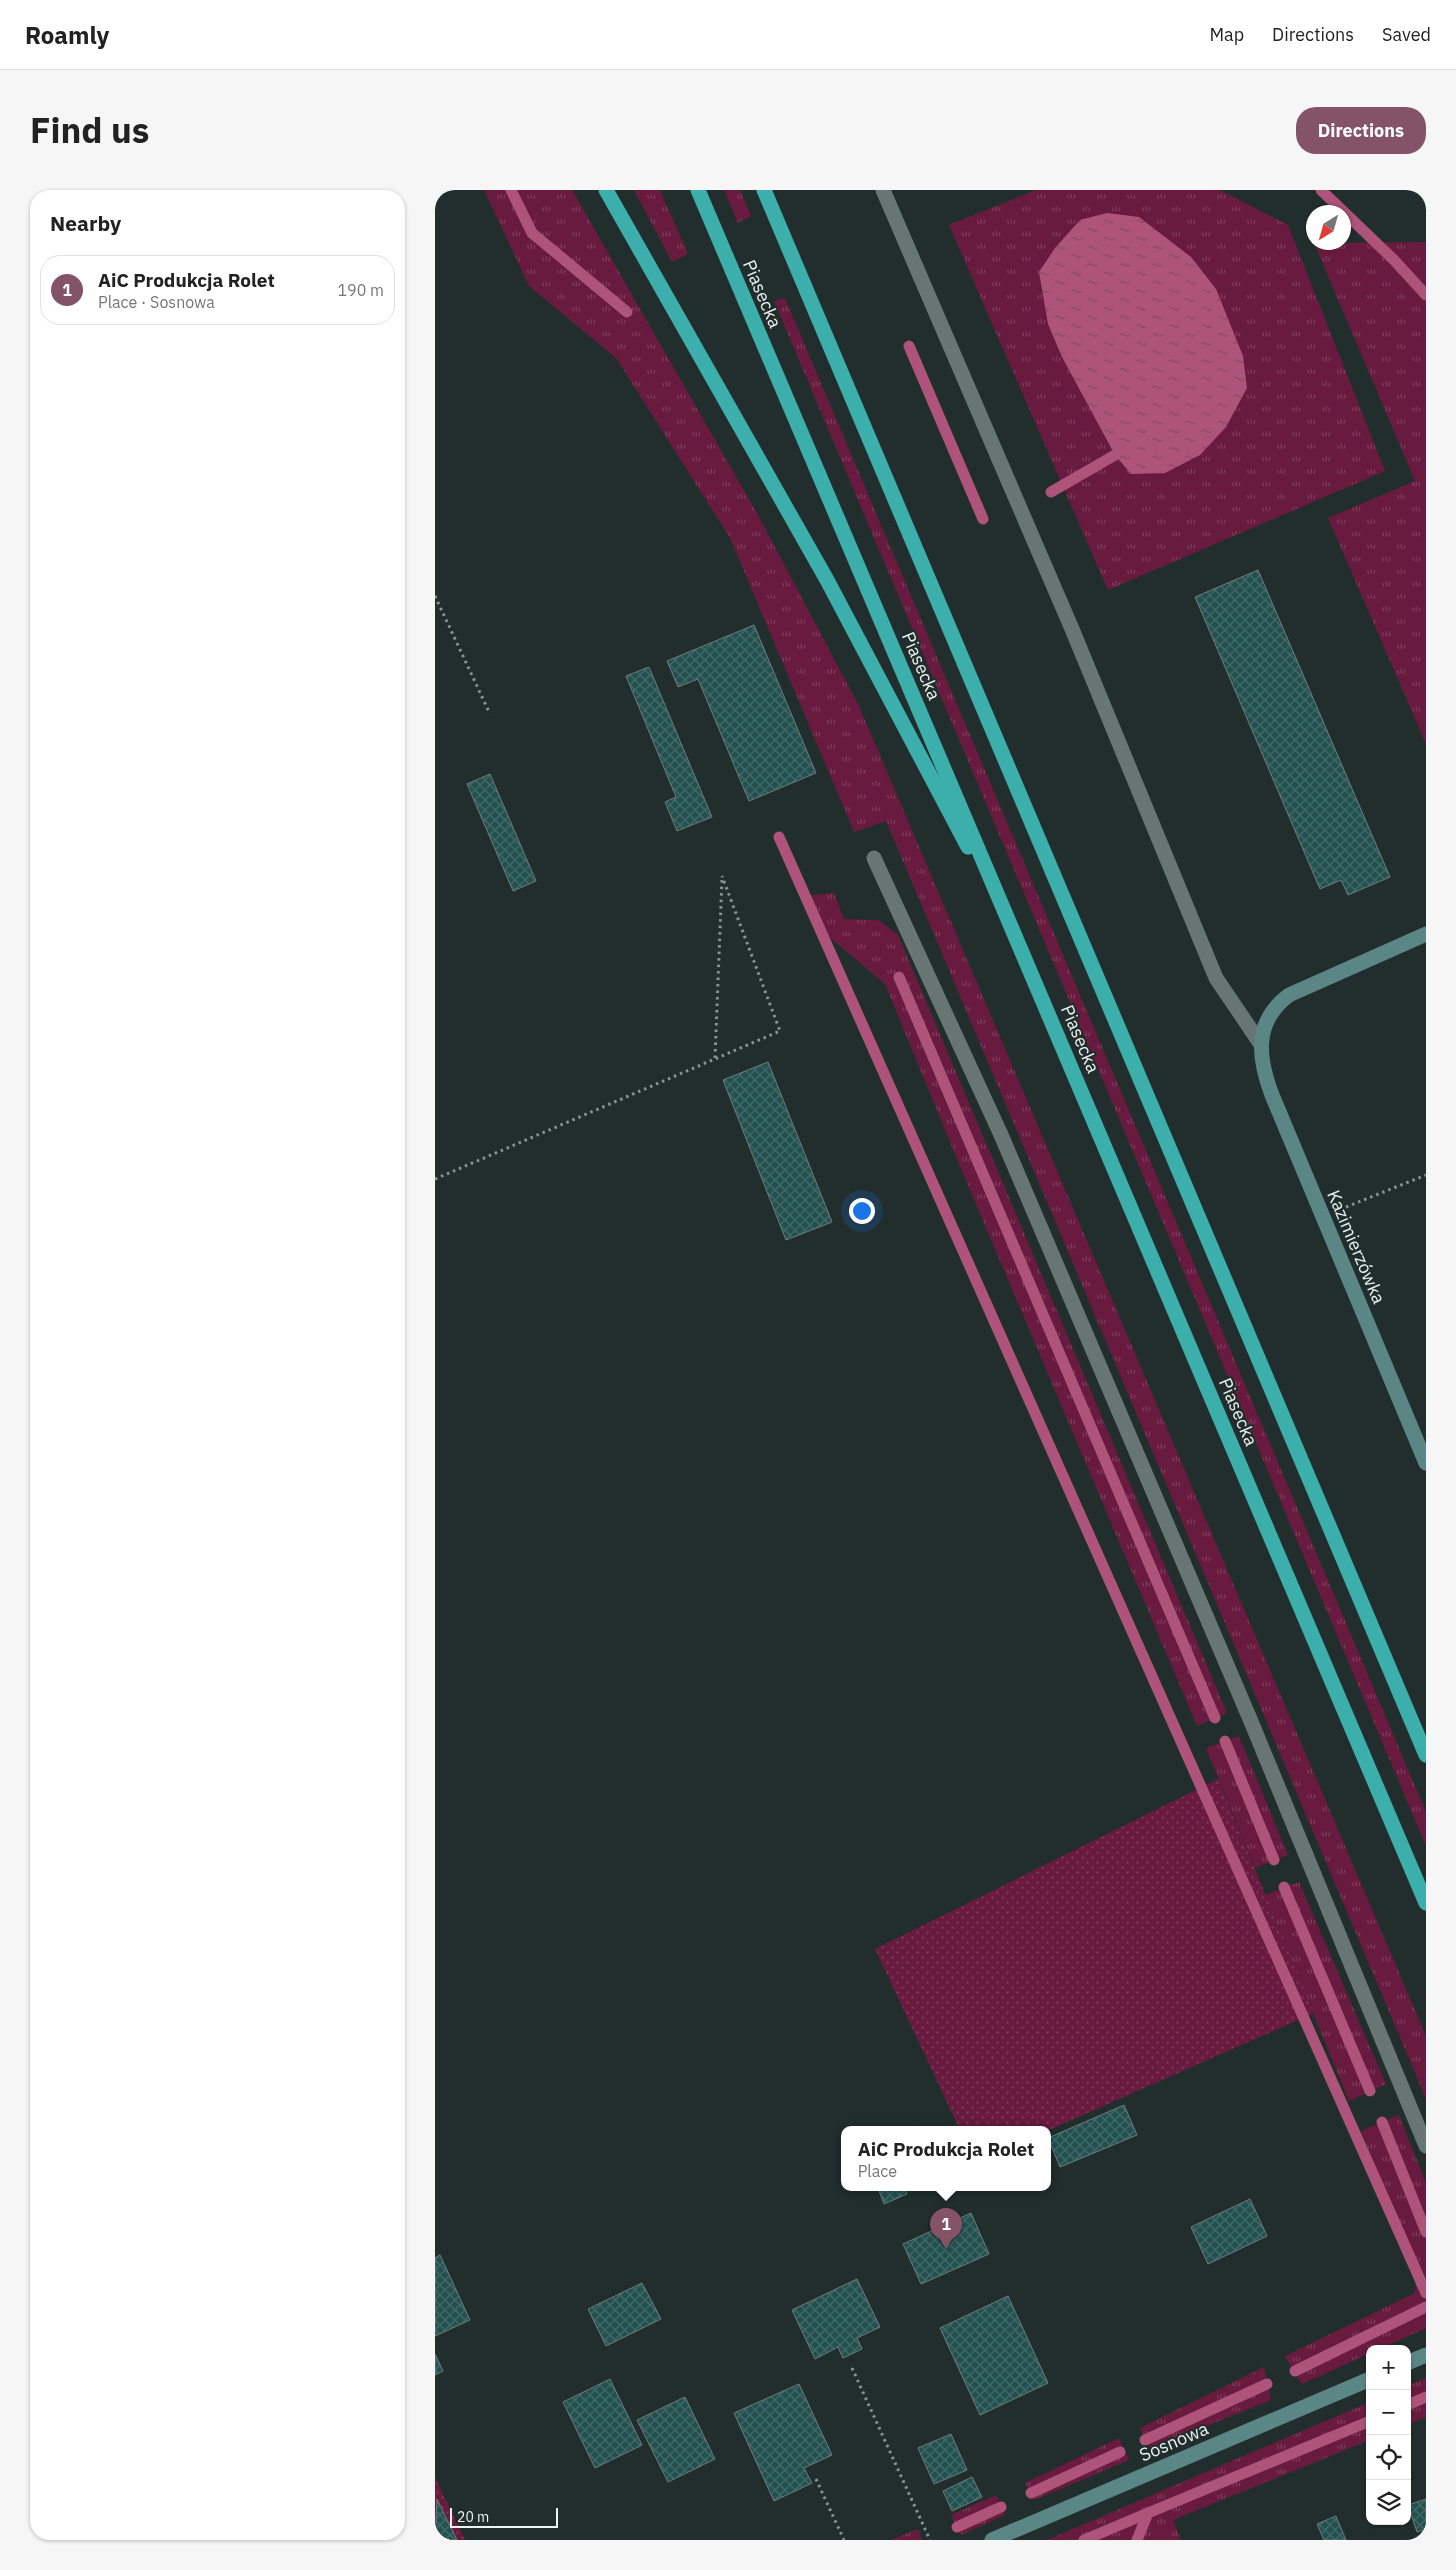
<!DOCTYPE html>
<meta charset="utf-8">
<style>
:root{--surface:#fff;--page:#f6f6f6;--text:#222;--muted:#767676;--line:#e0e0e0;--accent:#855367}
body{margin:0;font-family:"IBM Plex Sans",sans-serif;background:var(--page);color:var(--text)}
.controls{position:absolute;right:15px;bottom:15px;display:grid;overflow:hidden;border-radius:10px;box-shadow:0 1px 4px #0004}
.controls button{width:45px;height:45px;display:grid;place-items:center;padding:0;border:0;border-bottom:1px solid var(--line);background:var(--surface);color:var(--text);font:25px sans-serif}
.compass{position:absolute;left:871px;top:15px;width:45px;height:45px;border-radius:50%;background:var(--surface);box-shadow:0 1px 4px #0004;rotate:217deg}
.scale{position:absolute;left:15px;bottom:12px;width:108px;box-sizing:border-box;padding-left:5px;border:2px solid #ebf3f3;border-top:0;font-size:14px;line-height:18px;white-space:nowrap;color:#ebf3f3;-webkit-text-stroke:4px #212e2d;paint-order:stroke}
.you{position:absolute;left:426px;top:1020px;width:18px;height:18px;margin:-12px;border:4px solid #fff;border-radius:50%;background:#1a73e8;box-shadow:0 0 0 8px #1a73e833}
.badge{display:grid;place-items:center;width:32px;height:32px;border-radius:50%;background:var(--accent);color:#fff;font-size:16px;font-weight:700}
.pin{position:absolute;translate:-50% -41px;filter:drop-shadow(0 1px 2px #0008)}
.pin::after{content:'';position:absolute;top:26px;width:18px;height:15px;background:inherit;clip-path:polygon(0 0,100% 0,50% 100%)}
.popup{position:absolute;left:406px;top:1936px;width:210px;height:65px;box-sizing:border-box;display:grid;place-content:center;border-radius:10px;background:var(--surface);filter:drop-shadow(0 1px 4px #0005);font-size:16px;white-space:nowrap;color:var(--muted)}
.popup b{font-size:19px;color:var(--text)}
.popup::after{content:'';position:absolute;left:50%;top:100%;margin-left:-10px;border:10px solid transparent;border-top-color:var(--surface)}
.list{margin:0;padding:0;list-style:none}
h2{display:flex;justify-content:space-between;align-items:center;height:65px;margin:0;padding:0 20px;font-size:21px}
h2 small{font-size:16px;font-weight:400;color:var(--muted)}
.list li{display:grid;grid-template-columns:32px 1fr auto;gap:15px;align-items:center;box-sizing:border-box;height:70px;margin:0 10px 10px;padding:0 10px;border:1px solid var(--line);border-radius:20px}
.list b{display:block;font-size:19px;white-space:nowrap}
.list p{margin:0;font-size:16px;white-space:nowrap;color:var(--muted)}
.list em{font-size:16px;font-style:normal;color:var(--muted)}
.icon{flex:none;width:28px;height:28px;fill:none;stroke:currentColor;stroke-width:2;stroke-linecap:round;stroke-linejoin:round}
.map{position:relative;flex:none;width:991px;height:2350px;overflow:hidden;border-radius:20px}
header{display:flex;align-items:center;gap:30px;box-sizing:border-box;height:70px;padding:0 25px;background:var(--surface);border-bottom:1px solid var(--line)}
header strong{font-size:24px}
nav{display:flex;gap:28px;margin-inline-start:auto;font-size:18px}
.intro{display:flex;align-items:center;justify-content:space-between;box-sizing:border-box;height:120px;padding:0 30px}
h1{margin:0;font-size:35px}
.button{padding:12px 22px;border-radius:20px;background:var(--accent);color:#fff;font-size:18px;font-weight:700}
main{display:flex;gap:30px;padding:0 30px}
aside{flex:1;background:var(--surface);border-radius:20px;box-shadow:0 1px 4px #0004}
.map>svg:first-child{display:block}
</style>
<header>
<strong>Roamly</strong>
<nav><a>Map</a><a>Directions</a><a>Saved</a></nav>
</header>
<div class="intro"><h1>Find us</h1><a class="button">Directions</a></div>
<main>
<aside>
<h2>Nearby<small></small></h2>
<ul class="list">
<li><span class="badge">1</span><div><b>AiC Produkcja Rolet</b><p>Place · Sosnowa</p></div><em>190 m</em></li>
</ul>
</aside>
<div class="map">
<svg width="991" height="2350" viewBox="0 0 991 2350">
<defs>
<pattern id="grass-tufts" width="24" height="20" patternUnits="userSpaceOnUse" patternTransform="scale(1.25)"><rect width="24" height="20" fill="#681b3f"/><path d="M3 7l-1-3M5 7V3M7 7l1-3M15 17l-1-3M17 17v-4M19 17l1-3" fill="none" stroke="#7e3d5b"/></pattern>
<pattern id="garden-dots" width="8" height="8" patternUnits="userSpaceOnUse" patternTransform="scale(1.25)"><rect width="8" height="8" fill="#681b3f"/><path d="M2 2h.1M6 6h.1" fill="none" stroke="#7e3d5b" stroke-width="1.8" stroke-linecap="round"/></pattern>
<pattern id="water-ripples" width="26" height="14" patternUnits="userSpaceOnUse" patternTransform="scale(1.25)"><rect width="26" height="14" fill="#ae5379"/><path d="M2 4q2-2 4 0t4 0M15 11q2-2 4 0t4 0" fill="none" stroke="#7f4e63"/></pattern>
<pattern id="building-cross-hatch" width="8" height="8" patternUnits="userSpaceOnUse" patternTransform="scale(1.25)"><rect width="8" height="8" fill="#235150"/><path d="M0 0l8 8M0 8l8-8" fill="none" stroke="#436a6a"/></pattern>
</defs>
<rect width="100%" height="100%" fill="#212e2d"/>
<g fill="url(#grass-tufts)">
<path d="M49,0H137L323,325L424,516L991,1846V1909L451,631L419,642L295,348L181,168L94,96Z"/>
<path d="M199,0H225L253,64L237,72Z"/>
<path d="M289,0H305L316,26L303,33Z"/>
<path d="M601,0H785L853,35L950,281L673,400L514,35Z"/>
<path d="M991,52V554L893,328L980,291L879,53Z"/>
<path d="M350,108L991,1622V1656L339,111Z"/>
<path d="M399,703L409,729L443,730L463,745L792,1523L762,1536L527,981L450,794L381,736L369,706Z"/>
<path d="M804,1546L853,1665L820,1678L771,1558Z"/>
<path d="M864,1692L951,1894L914,1911L830,1705Z"/>
<path d="M964,1925L991,1993V2138L945,2159H935V2163L867,2194L850,2166L980,2103L982,2077L926,1941Z"/>
<path d="M829,2177L836,2210L715,2259L705,2238Z"/>
<path d="M991,2188V2227L972,2235V2196Z"/>
<path d="M935,2212V2250L738,2330L746,2350H612Z"/>
<path d="M684,2248L694,2270L599,2310L590,2293Z"/>
<path d="M561,2305L570,2325L526,2345L516,2325Z"/>
<path d="M483,2339L487,2350H456Z"/>
</g>
<g fill="url(#garden-dots)">
<path d="M783,1589L879,1823L612,1941L525,1940L440,1759Z"/>
<path d="M0,2287L30,2350H0Z"/>
</g>
<path fill="url(#water-ripples)" d="M672,23L704,27L756,67L781,99L808,166L812,198L791,237L765,265L730,283L696,284L680,265L627,167L613,134L604,82L620,58L645,30Z"/>
<g fill="none" stroke-linecap="round" stroke-linejoin="round">
<g stroke="#ae5379" stroke-width="11">
<path d="M76,0L97,43L192,122"/>
<path d="M886,0L959,70L991,105"/>
<path d="M474,156L548,329"/>
<path d="M616,302L680,265"/>
<path d="M344,647L991,2103"/>
<path d="M464,787L780,1528"/>
<path d="M790,1551L839,1670"/>
<path d="M849,1697L935,1901"/>
<path d="M947,1932L991,2042"/>
<path d="M860,2181L991,2117"/>
<path d="M972,2215L991,2207"/>
<path d="M710,2250L832,2194"/>
<path d="M596,2303L685,2262"/>
<path d="M522,2337L566,2317"/>
<path d="M649,2350L713,2323"/>
<path d="M702,2350L713,2323L935,2231"/>
</g>
</g>
<g fill="url(#building-cross-hatch)" stroke="#6e7c7b">
<path d="M823,380L955,687L913,705L906,690L885,699L760,407Z"/>
<path d="M319,435L381,583L314,611L263,489L243,497L232,471Z"/>
<path d="M214,477L277,627L242,641L230,612L241,607L191,486Z"/>
<path d="M55,584L101,691L78,701L32,594Z"/>
<path d="M333,872L397,1032L351,1050L288,890Z"/>
<path d="M689,1915L702,1945L625,1977L613,1948Z"/>
<path d="M483,1936L485,1940H473Z"/>
<path d="M443,1998H469L472,2004L449,2014Z"/>
<path d="M815,2009L832,2046L773,2074L756,2037Z"/>
<path d="M536,2023L554,2064L486,2094L468,2054Z"/>
<path d="M5,2065L35,2130L0,2146V2068Z"/>
<path d="M422,2089L445,2137L422,2148L427,2159L408,2168L403,2157L380,2169L357,2120Z"/>
<path d="M207,2093L226,2129L171,2156L153,2119Z"/>
<path d="M573,2106L613,2193L545,2225L505,2138Z"/>
<path d="M0,2164L8,2181L0,2185Z"/>
<path d="M175,2189L207,2255L160,2278L128,2212Z"/>
<path d="M364,2194L397,2265L369,2278L377,2293L339,2311L299,2223Z"/>
<path d="M250,2207L280,2269L233,2292L202,2230Z"/>
<path d="M516,2244L532,2280L499,2294L483,2258Z"/>
<path d="M537,2287L547,2307L517,2321L508,2301Z"/>
<path d="M2,2309L22,2350H0Z"/>
<path d="M991,2309V2339L982,2342L973,2315Z"/>
<path d="M901,2326L911,2350H889L882,2334Z"/>
</g>
<g fill="none" stroke-linecap="round" stroke-linejoin="round">
<g stroke="#8a9494" stroke-width="3" stroke-dasharray="2.5 4" stroke-linecap="butt">
<path d="M0,406L55,524"/>
<path d="M280,868L287,689"/>
<path d="M0,989L345,841L287,686"/>
<path d="M911,1017L991,985"/>
<path d="M417,2178L495,2350"/>
<path d="M381,2289L409,2350"/>
</g>
<path stroke="#677575" stroke-width="15" d="M448,0L637,439L781,788L825,853"/>
<path stroke="#677575" stroke-width="15" d="M439,668L567,947L815,1529L991,1956"/>
<g stroke="#5a8686" stroke-width="15">
<path d="M991,744L854,805C818,832 823,868 837,905L991,1273"/>
<path d="M972,2173L991,2165"/>
<path d="M557,2350L935,2189"/>
</g>
<g stroke="#3caeac" stroke-width="15">
<path d="M171,0L392,390L533,657"/>
<path d="M263,0L991,1713"/>
<path d="M329,0L991,1565"/>
</g>
</g>
<g text-anchor="middle" stroke-width="4" stroke-linejoin="round" paint-order="stroke">
<g font-size="18" fill="#ebf3f3" stroke="#212e2d">
<text transform="translate(327 104) rotate(67)" y="6">Piasecka</text>
<text transform="translate(486 476) rotate(67)" y="6">Piasecka</text>
<text transform="translate(645 849) rotate(67)" y="6">Piasecka</text>
<text transform="translate(921 1057) rotate(67)" y="6">Kazimierzówka</text>
<text transform="translate(803 1222) rotate(67)" y="6">Piasecka</text>
<text transform="translate(739 2252) rotate(-23)" y="6">Sosnowa</text>
</g>
</g>
</svg>
<div class="controls">
<button>+</button>
<button>−</button>
<button><svg class="icon" aria-label="locate" viewBox="0 0 24 24"><circle cx="12" cy="12" r="6"/><path d="M12 2v4M12 18v4M2 12h4M18 12h4"/></svg></button>
<button><svg class="icon" aria-label="layers" viewBox="0 0 24 24"><path d="M12 4l9 5-9 5-9-5zM3 14l9 5 9-5"/></svg></button>
</div>
<svg class="compass" viewBox="-18 -18 36 36"><path d="M0-13l5 13h-10z" fill="#e53935"/><path d="M0 13l5-13h-10z" fill="#767676"/></svg>
<div class="scale">20 m</div>
<div class="you"></div>
<div class="pin badge" style="left:511px;top:2059px">1</div>
<div class="popup"><b>AiC Produkcja Rolet</b>Place</div>
</div>
</main>
